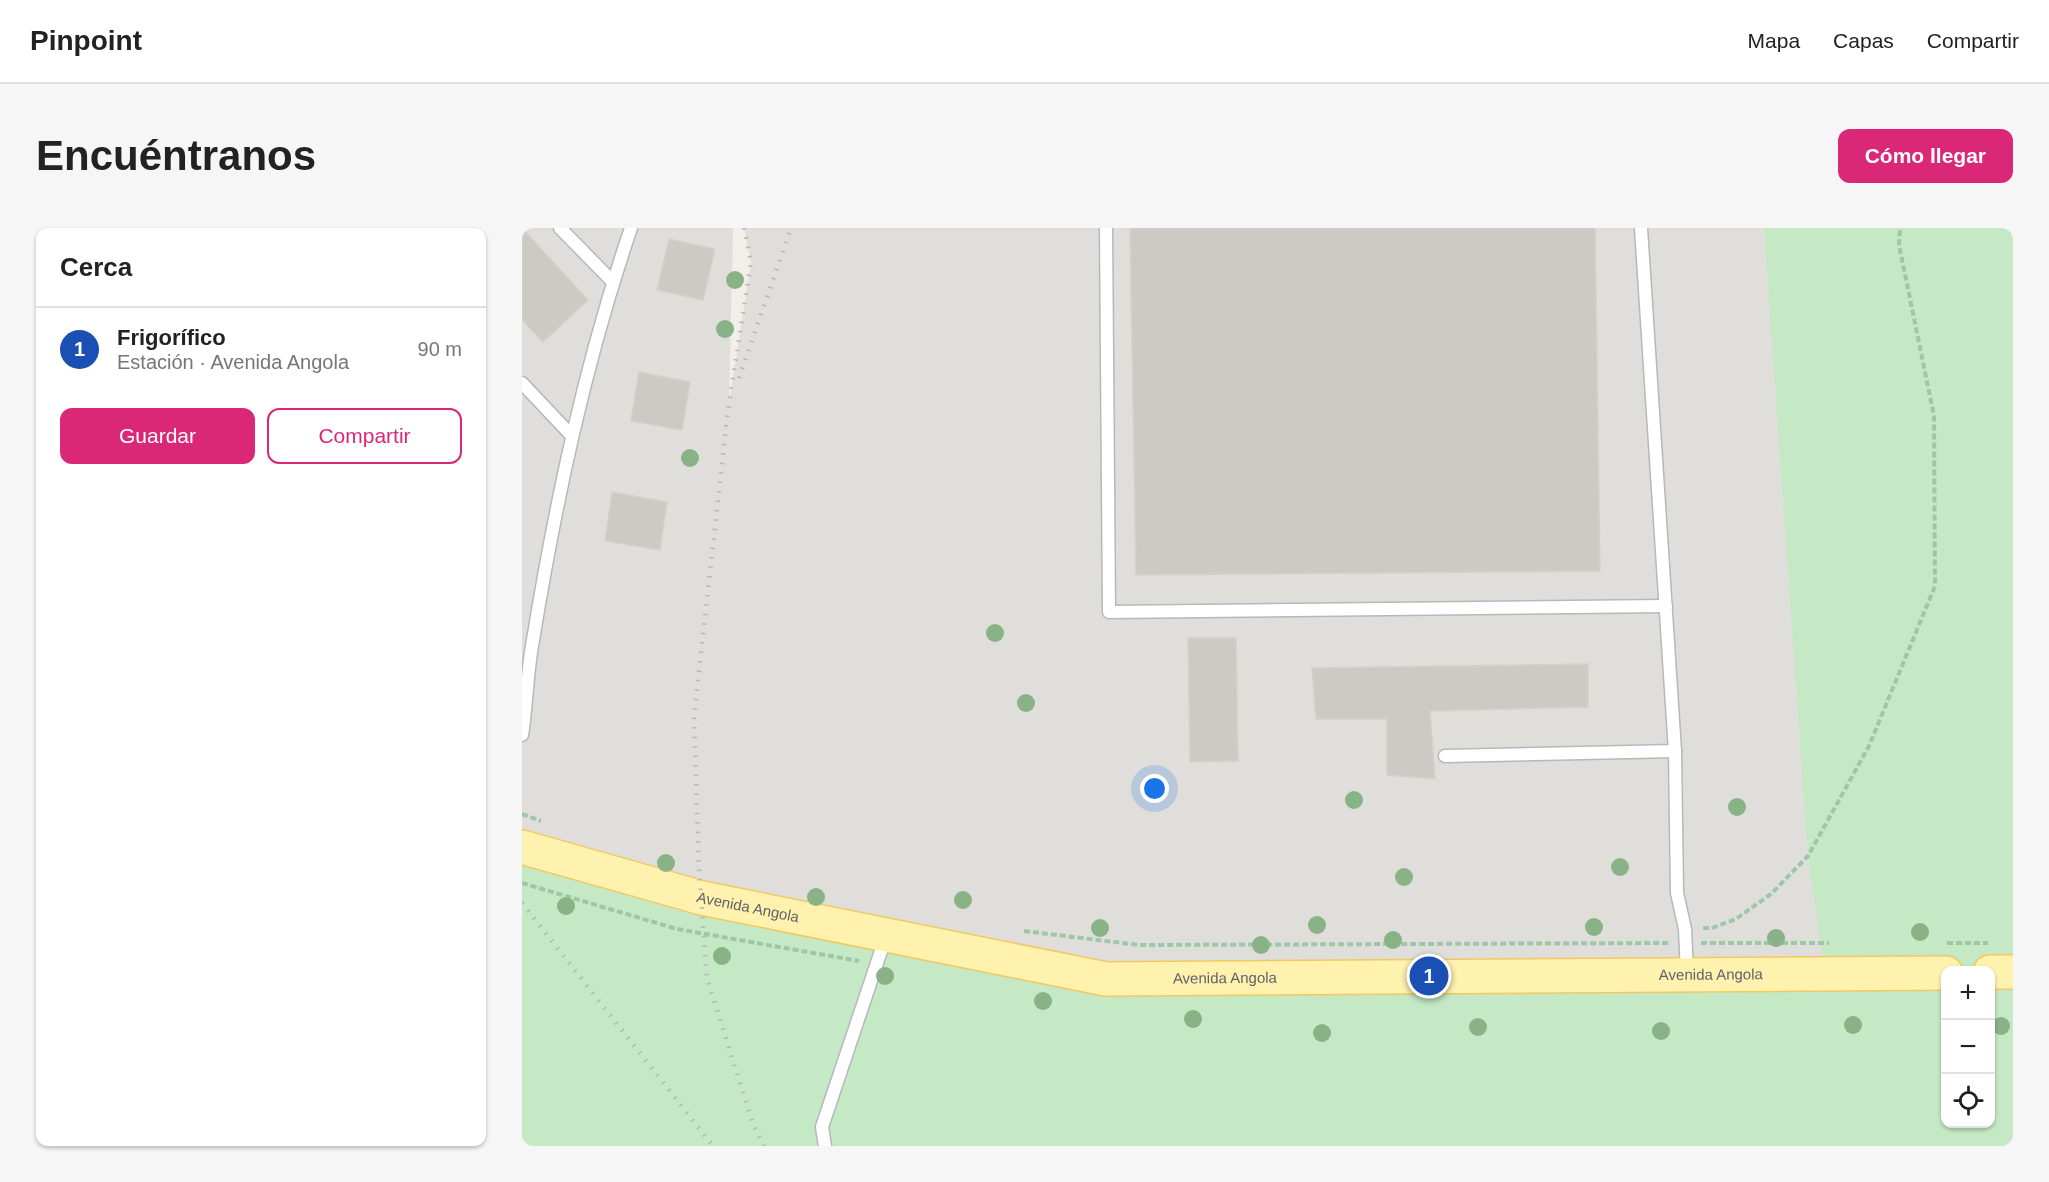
<!DOCTYPE html>
<html lang="es">
<meta charset="utf-8">
<style>
:root{--surface:#fff;--page:#f6f6f6;--text:#222;--muted:#767676;--line:#e0e0e0;--accent:#db2777}
body{margin:0;font-family:Helvetica,sans-serif;background:var(--page);color:var(--text)}
.controls{position:absolute;right:18px;bottom:18px;display:grid;overflow:hidden;border-radius:12px;box-shadow:0 2px 4px #0004}
.controls button{width:54px;height:54px;display:grid;place-items:center;padding:0;border:0;border-bottom:2px solid var(--line);background:var(--surface);color:var(--text);font:30px sans-serif}
.you{position:absolute;left:633px;top:561px;width:21px;height:21px;margin:-15px;border:4px solid #fff;border-radius:50%;background:#1a73e8;box-shadow:0 0 0 9px #1a73e833}
.badge{display:grid;place-items:center;width:39px;height:39px;border-radius:50%;background:var(--accent);color:#fff;font-size:20px;font-weight:700}
.pin{position:absolute;translate:-50% -50%;border:3px solid #fff;box-shadow:0 2px 6px #0006}
.list{margin:0;padding:0;list-style:none}
h2{display:flex;justify-content:space-between;align-items:center;height:78px;margin:0;padding:0 24px;font-size:26px}
h2 small{font-size:20px;font-weight:400;color:var(--muted)}
.list li{display:grid;grid-template-columns:39px 1fr auto;gap:18px;align-items:center;box-sizing:border-box;height:84px;padding:0 24px;border-top:2px solid var(--line)}
.list b{display:block;font-size:22px;white-space:nowrap}
.list p{margin:0;font-size:20px;white-space:nowrap;color:var(--muted)}
.list em{font-size:20px;font-style:normal;color:var(--muted)}
.actions{display:flex;gap:12px;padding:18px 24px}
.actions a{flex:1;padding:14px 0;border:2px solid var(--accent);border-radius:12px;text-align:center;font-size:21px;color:var(--accent)}
.actions .main{background:var(--accent);color:#fff}
.icon{flex:none;width:33px;height:33px;fill:none;stroke:currentColor;stroke-width:2;stroke-linecap:round;stroke-linejoin:round}
.map{position:relative;flex:none;width:1491px;height:918px;overflow:hidden;border-radius:12px}
header{display:flex;align-items:center;gap:36px;box-sizing:border-box;height:84px;padding:0 30px;background:var(--surface);border-bottom:2px solid var(--line)}
header strong{font-size:28px}
nav{display:flex;gap:33px;margin-inline-start:auto;font-size:21px}
.intro{display:flex;align-items:center;justify-content:space-between;box-sizing:border-box;height:144px;padding:0 36px}
h1{margin:0;font-size:42px}
.button{padding:15px 27px;border-radius:12px;background:var(--accent);color:#fff;font-size:21px;font-weight:700}
main{display:flex;gap:36px;padding:0 36px}
aside{flex:1;background:var(--surface);border-radius:12px;box-shadow:0 2px 4px #0004}
.map>svg:first-child{display:block}
</style>
<header>
<strong>Pinpoint</strong>
<nav><a>Mapa</a><a>Capas</a><a>Compartir</a></nav>
</header>
<div class="intro"><h1>Encuéntranos</h1><a class="button">Cómo llegar</a></div>
<main>
<aside>
<h2>Cerca<small></small></h2>
<ul class="list">
<li><span class="badge" style="background:#1a4fb4">1</span><div><b>Frigorífico</b><p>Estación · Avenida Angola</p></div><em>90 m</em></li>
</ul>
<div class="actions"><a class="main">Guardar</a><a>Compartir</a></div>
</aside>
<div class="map">
<svg width="1491" height="918" viewBox="0 0 1491 918">
<rect width="100%" height="100%" fill="#f1efe8"/>
<path fill="#e0deda" d="M0,0H211L207,175L229,35L222,0H1242L1303,746L0,918Z"/>
<path fill="#c5e8c5" fill-rule="evenodd" d="M1242,0H1491V918H0V618L584,751L1303,745L1286,628ZM1424,742H1468V896H1424Z"/>
<g fill="#cccac5" stroke="#d6d1c6" stroke-width="1.5">
<path d="M0,0L66,72L21,114L0,92Z"/>
<path d="M608,0H1073L1078,343L614,347Z"/>
<path d="M147,11L193,21L181,72L135,62Z"/>
<path d="M117,144L168,154L160,202L109,193Z"/>
<path d="M90,264L145,274L138,322L83,313Z"/>
<path d="M666,410H714L716,533L668,534Z"/>
<path d="M1066,436V479L908,483L913,551L865,547V491H794L790,440Z"/>
</g>
<g fill="none" stroke-linecap="round" stroke-linejoin="round">
<defs>
<g id="lane">
<path d="M38,0L91,54"/>
<path d="M584,0L587,384L1144,378"/>
<path d="M1119,0L1153,523L1155,665L1163,701L1165,745"/>
<path d="M0,155L49,207"/>
<path d="M0,507C5,475 5,443 11,412C34,272 63,135 109,0"/>
<path d="M923,528L1153,523"/>
<path d="M303,918L300,899L364,708"/>
</g>
<g id="primary">
<path id="s1" d="M0,619L180,670L584,751L1424,745"/>
<path d="M1468,744H1491"/>
</g>
</defs>
<use href="#lane" stroke="#b5b8bc" stroke-width="15"/>
<use href="#primary" stroke="#f2c960" stroke-width="36"/>
<g stroke="#9cc7a9" stroke-width="4" stroke-dasharray="6 3" stroke-linecap="butt">
<path d="M0,586L19,593"/>
<path d="M0,655L155,701L337,733"/>
<path d="M1181,700H1190L1214,691L1249,666L1286,628L1347,518L1413,358L1412,188L1377,17L1378,0"/>
<path d="M502,703L617,717L1148,715"/>
<path d="M1179,715H1307"/>
<path d="M1425,715H1466"/>
</g>
<use href="#lane" stroke="#fff" stroke-width="12"/>
<use href="#primary" stroke="#fff2af" stroke-width="33"/>
<g stroke="#b6b7b8" stroke-width="4.5" stroke-dasharray="1.5 8" stroke-linecap="butt">
<path d="M222,0L229,34L206,182L172,489L177,642L185,750L231,896L242,918"/>
<path d="M217,150L269,0"/>
<path d="M0,675L191,918"/>
</g>
</g>
<g fill="#89b387">
<circle cx="213" cy="52" r="9"/>
<circle cx="203" cy="101" r="9"/>
<circle cx="168" cy="230" r="9"/>
<circle cx="473" cy="405" r="9"/>
<circle cx="504" cy="475" r="9"/>
<circle cx="832" cy="572" r="9"/>
<circle cx="1215" cy="579" r="9"/>
<circle cx="144" cy="635" r="9"/>
<circle cx="1098" cy="639" r="9"/>
<circle cx="882" cy="649" r="9"/>
<circle cx="294" cy="669" r="9"/>
<circle cx="441" cy="672" r="9"/>
<circle cx="44" cy="678" r="9"/>
<circle cx="795" cy="697" r="9"/>
<circle cx="1072" cy="699" r="9"/>
<circle cx="578" cy="700" r="9"/>
<circle cx="1398" cy="704" r="9"/>
<circle cx="1254" cy="710" r="9"/>
<circle cx="871" cy="712" r="9"/>
<circle cx="739" cy="717" r="9"/>
<circle cx="200" cy="728" r="9"/>
<circle cx="363" cy="748" r="9"/>
<circle cx="521" cy="773" r="9"/>
<circle cx="671" cy="791" r="9"/>
<circle cx="1331" cy="797" r="9"/>
<circle cx="1479" cy="798" r="9"/>
<circle cx="956" cy="799" r="9"/>
<circle cx="1139" cy="803" r="9"/>
<circle cx="800" cy="805" r="9"/>
</g>
<g text-anchor="middle" stroke-width="4.5" stroke-linejoin="round" paint-order="stroke">
<g font-size="15" fill="#5f6368" stroke="#fff">
<text dy="5" stroke="none"><textPath href="#s1" startOffset="234">Avenida Angola</textPath></text>
<text dy="5" stroke="none"><textPath href="#s1" startOffset="1204">Avenida Angola</textPath></text>
<text dy="5" stroke="none"><textPath href="#s1" startOffset="718">Avenida Angola</textPath></text>
</g>
</g>
</svg>
<div class="controls">
<button>+</button>
<button>−</button>
<button><svg class="icon" aria-label="locate" viewBox="0 0 24 24"><circle cx="12" cy="12" r="6"/><path d="M12 2v4M12 18v4M2 12h4M18 12h4"/></svg></button>
</div>
<div class="you"></div>
<div class="pin badge" style="left:907px;top:748px;background:#1a4fb4">1</div>
</div>
</main>
